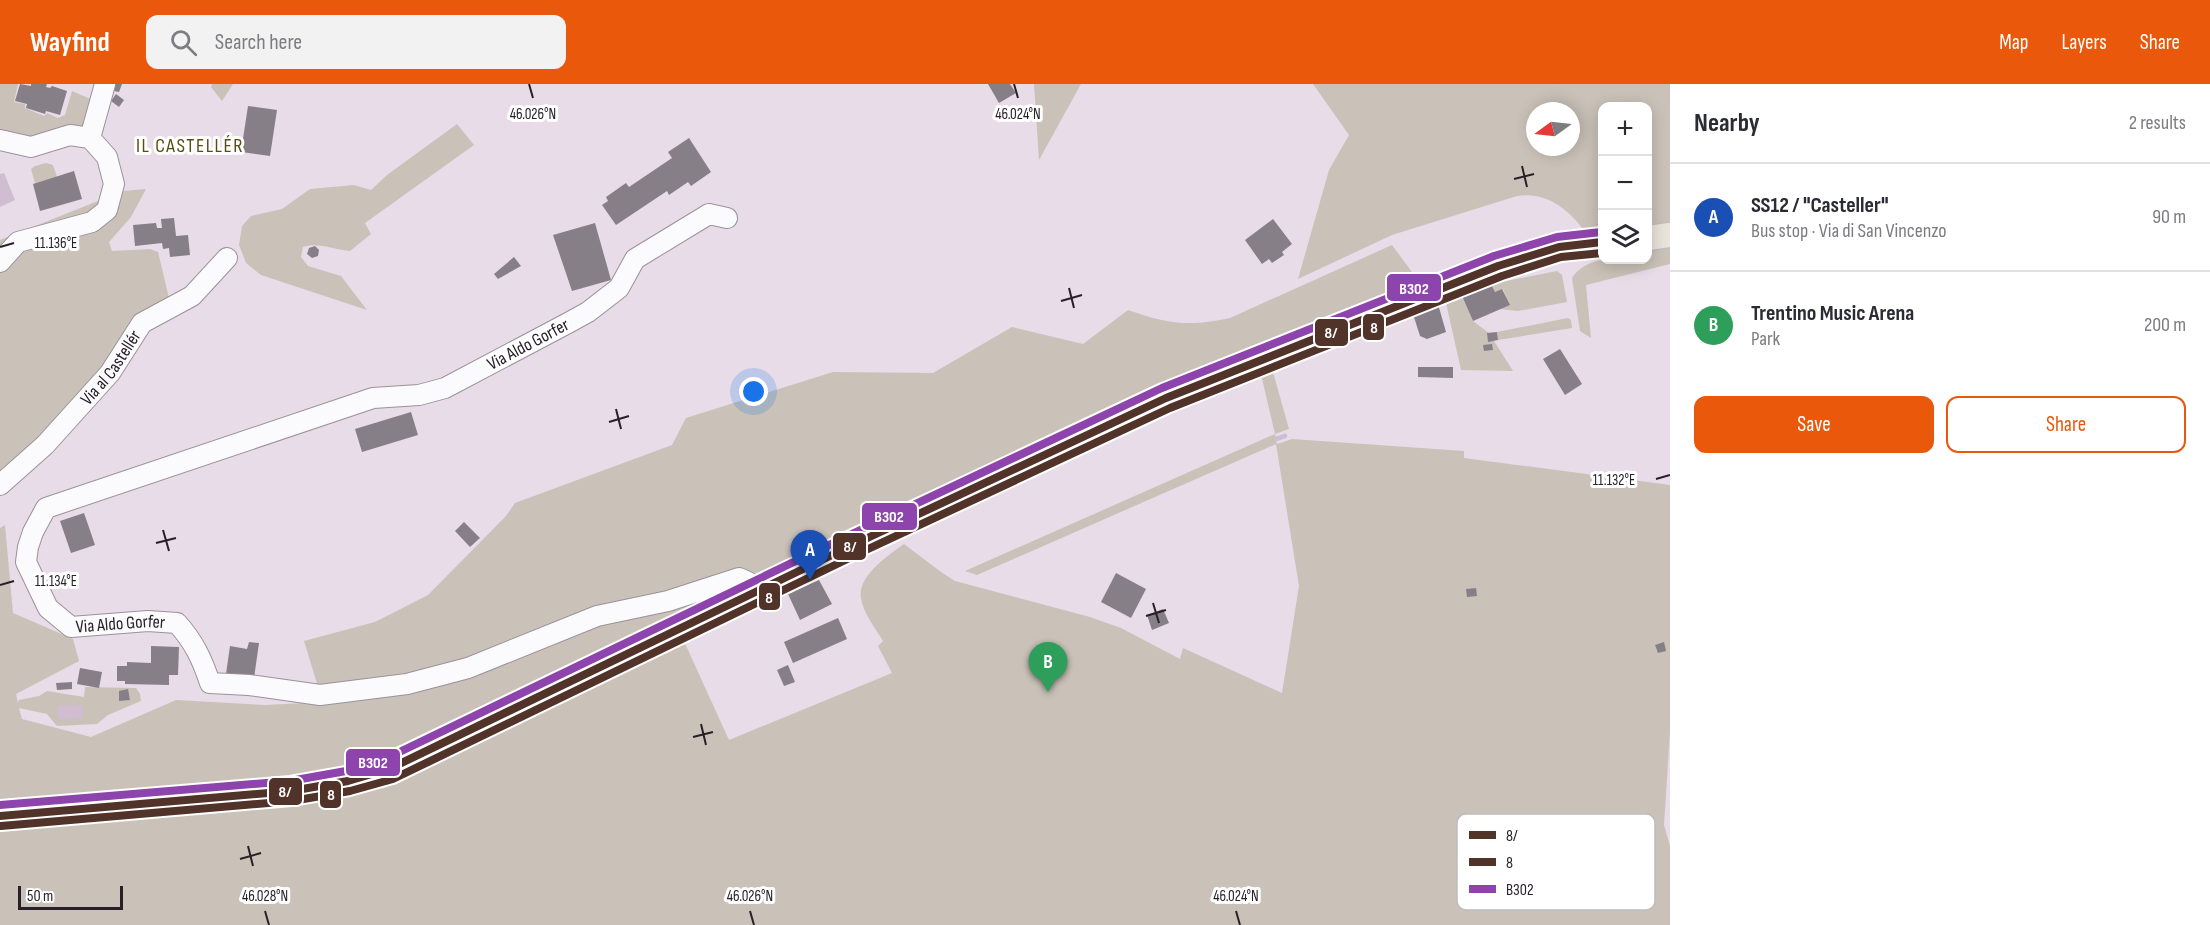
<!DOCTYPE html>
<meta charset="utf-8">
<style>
:root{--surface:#fff;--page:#f2f2f3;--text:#2b2b33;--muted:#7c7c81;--line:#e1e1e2;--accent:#ea580c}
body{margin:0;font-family:"Sofia Sans Condensed",sans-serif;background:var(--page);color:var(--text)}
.controls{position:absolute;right:18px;top:18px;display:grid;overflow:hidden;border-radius:12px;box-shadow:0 3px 15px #0003}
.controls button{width:54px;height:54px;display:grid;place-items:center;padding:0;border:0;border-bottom:2px solid var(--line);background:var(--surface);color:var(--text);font:30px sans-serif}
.compass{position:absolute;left:1526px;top:18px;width:54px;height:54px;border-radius:50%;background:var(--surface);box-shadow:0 3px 15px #0003;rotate:255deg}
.scale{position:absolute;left:18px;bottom:15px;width:105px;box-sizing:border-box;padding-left:6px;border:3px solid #282028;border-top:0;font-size:16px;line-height:21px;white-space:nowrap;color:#282028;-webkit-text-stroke:4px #fff;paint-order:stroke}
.you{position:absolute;left:754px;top:308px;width:21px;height:21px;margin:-15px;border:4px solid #fff;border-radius:50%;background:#1a73e8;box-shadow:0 0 0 9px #1a73e833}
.badge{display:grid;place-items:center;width:39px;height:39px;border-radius:50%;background:var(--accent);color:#fff;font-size:20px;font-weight:700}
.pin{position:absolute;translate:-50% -50px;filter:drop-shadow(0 2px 3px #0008)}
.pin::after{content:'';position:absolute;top:32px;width:21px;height:18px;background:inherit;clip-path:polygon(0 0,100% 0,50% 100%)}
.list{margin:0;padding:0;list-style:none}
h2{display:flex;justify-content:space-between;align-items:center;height:78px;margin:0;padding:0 24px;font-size:26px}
h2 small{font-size:20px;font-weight:400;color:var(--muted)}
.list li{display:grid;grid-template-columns:39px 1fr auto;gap:18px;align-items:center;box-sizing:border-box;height:108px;padding:0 24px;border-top:2px solid var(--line)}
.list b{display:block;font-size:22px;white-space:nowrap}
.list p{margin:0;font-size:20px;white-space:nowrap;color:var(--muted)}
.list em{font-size:20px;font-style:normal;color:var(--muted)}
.actions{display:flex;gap:12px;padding:18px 24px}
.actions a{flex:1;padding:14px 0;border:2px solid var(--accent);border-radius:12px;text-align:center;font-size:21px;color:var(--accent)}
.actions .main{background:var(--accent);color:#fff}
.icon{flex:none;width:33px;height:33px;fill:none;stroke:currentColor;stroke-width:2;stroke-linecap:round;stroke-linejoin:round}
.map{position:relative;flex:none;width:1670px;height:841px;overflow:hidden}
header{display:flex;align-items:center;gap:36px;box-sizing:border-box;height:84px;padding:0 30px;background:var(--accent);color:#fff}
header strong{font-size:28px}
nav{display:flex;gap:33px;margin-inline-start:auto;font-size:21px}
.search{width:420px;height:54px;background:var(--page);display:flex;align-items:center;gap:15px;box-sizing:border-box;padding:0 21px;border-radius:12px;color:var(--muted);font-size:22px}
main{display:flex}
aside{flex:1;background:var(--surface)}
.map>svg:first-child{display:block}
</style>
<header>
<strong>Wayfind</strong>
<div class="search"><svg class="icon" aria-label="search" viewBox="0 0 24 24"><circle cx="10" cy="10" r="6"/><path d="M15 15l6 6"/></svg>Search here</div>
<nav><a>Map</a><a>Layers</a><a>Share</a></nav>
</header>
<main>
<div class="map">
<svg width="1670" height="841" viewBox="0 0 1670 841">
<rect width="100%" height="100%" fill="#e7dce8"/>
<g fill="#cac2b8" fill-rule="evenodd">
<path d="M0,0H18L14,18L25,20V24L44,32L47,29L58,34L65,31L72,7L93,16L84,45L42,56L0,50Z"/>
<path d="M212,0H233L222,17L211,3Z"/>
<path d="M1034,0H1081L1039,76Z"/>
<path d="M1313,0H1670V143L1648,144V22H1602V147L1585,148C1569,125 1546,107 1517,112L1392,151L1298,195L1329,86L1349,51ZM1535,27H1571V63H1535Z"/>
<path d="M457,40L474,61L365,139L371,150L350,167C334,166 318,158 303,163L301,173L308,182L341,192L367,226L261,191L246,179L239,161L242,142L251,132L282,125L310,105L354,101L371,106L387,91Z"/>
<path d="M46,79L53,81L57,93L35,99L31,85L35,82Z"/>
<path d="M146,105L131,133L109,158L112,167L150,165L158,168L170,218L0,397V156L123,107Z"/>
<path d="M1670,158V180L1586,201L1591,254L1580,247L1572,194C1589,169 1620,176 1648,176V160Z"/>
<path d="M1392,161L1423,203L774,490L736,489L464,581L319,606L304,557L375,538L428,511L506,432L515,419L672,361L686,334L833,288L933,289L1012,243L1083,260L1128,226C1168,240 1188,243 1230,234Z"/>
<path d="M1557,187L1562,191L1567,218L1518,227L1500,225L1509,221L1503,205L1495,208L1491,200Z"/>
<path d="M1460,208L1473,237L1489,249L1513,287L1461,286L1445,214Z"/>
<path d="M1568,234L1571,236L1572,244L1498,256L1497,248Z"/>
<path d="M1271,281L1289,345L1275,350L1277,360L1292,355L1464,367V374L1670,401V648L1664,741L1670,762V841H0V747L193,729L194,722L397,698L459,667L467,659L683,555L729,656L892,589L878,562L883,557C876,545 863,529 861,514C857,492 889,471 904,460L941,488L955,497L1090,533L1121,544L1180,575L1183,564L1282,609L1299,502L1276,360L977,491L965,487L1275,350L1260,286Z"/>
<path d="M5,441L13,529L73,555L79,577L16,610L18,619L19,616L39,612L47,607L84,613L85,603L136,604L140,610L141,617L108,631L97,640L57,642L47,630L19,624L22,635L91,653L176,616L265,621L325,618L401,611L467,593L601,537L683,523L706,512L734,505L388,675L333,691L0,723V444Z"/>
</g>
<g fill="#d1bdd2">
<path d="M4,89L15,116L0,123V90Z"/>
<path d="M82,621L83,634L58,635L57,622Z"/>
</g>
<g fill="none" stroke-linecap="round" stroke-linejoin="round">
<path stroke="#d1bdd2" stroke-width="4.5" d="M1276,355L1285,352"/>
</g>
<g fill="#877f88">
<path d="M20,0L31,2V0H47L46,3L50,4L52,2L67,7L60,31L46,27L45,30L42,29L26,24L27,20L15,17Z"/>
<path d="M115,0H122L119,8L114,7Z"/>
<path d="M988,0H1010L1016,9L999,19Z"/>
<path d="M116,10L124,16L119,23L111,17Z"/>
<path d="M248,22L277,26L270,72L241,68Z"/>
<path d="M689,54L711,88L691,102L688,98L669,111L667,107L616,141L602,121L608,117L606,113L626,99L629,103L672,74L668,68Z"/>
<path d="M74,87L82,115L40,127L33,100Z"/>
<path d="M174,134L176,152L188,151L190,171L170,173L169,164L163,165L162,159L135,162L133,141L156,139L157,144H162L161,135Z"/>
<path d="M1273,135L1292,160L1282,168L1284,171L1272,179L1269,175L1262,180L1245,156Z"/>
<path d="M595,139L611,196L572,207L553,151Z"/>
<path d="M315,162L319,166L318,172L312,174L307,170L309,164Z"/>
<path d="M514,173L521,182L498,195L494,190Z"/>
<path d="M1491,200L1495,208L1502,205L1510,221L1473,237L1462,212Z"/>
<path d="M1438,220L1446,248L1427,255L1420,252L1413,230Z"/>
<path d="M1497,248L1498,256L1488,258L1487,249Z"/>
<path d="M1492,260L1493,266L1484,267L1483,261Z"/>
<path d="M1560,265L1582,300L1565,311L1543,275Z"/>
<path d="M1418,283H1453V294L1418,293Z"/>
<path d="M411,328L418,351L362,368L355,345Z"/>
<path d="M84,429L95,461L71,469L60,437Z"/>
<path d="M464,438L480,454L470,463L455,447Z"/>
<path d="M1116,489L1146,505L1131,534L1101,518Z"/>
<path d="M819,496L832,520L800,536L788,510Z"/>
<path d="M1476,504L1477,512L1467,513L1466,505Z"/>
<path d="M1163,525L1169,539L1152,546L1147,531Z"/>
<path d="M838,534L847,555L793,579L784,558Z"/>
<path d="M249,558L259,559L254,594L226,590L230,562L247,565Z"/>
<path d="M1664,558L1666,567L1658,569L1655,561Z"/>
<path d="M151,562L179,563L178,591H169V601L125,600V597H117V582H127V578L151,579Z"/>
<path d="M788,581L795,598L784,602L777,586Z"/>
<path d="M80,584L102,588L99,604L77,600Z"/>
<path d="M72,598V605L57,606L56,599Z"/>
<path d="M128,605L130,616L119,617V607Z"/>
</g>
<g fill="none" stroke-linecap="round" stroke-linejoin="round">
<defs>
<g id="minor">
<path d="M90,54L105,0"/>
<path d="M0,56L31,63L70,51L90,54L107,73L114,100L107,126L92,138L18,158L0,178"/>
<path id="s1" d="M727,134L709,130L635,175L619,204L588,228L568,239L445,304L419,311L373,314L46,424L33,448L28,463L26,478L48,524L71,543L148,537L177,539C194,558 202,575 210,599L249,601L320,611L407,600L468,584L597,532L668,517L739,494L748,498L755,509"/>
<path id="s2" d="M0,401L45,361L110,289L142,239L192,212L227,174"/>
</g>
<g id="major">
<path d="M1648,154L1670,151"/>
<path d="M0,732L291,707L348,697L389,685L861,457L1166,314L1498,182L1559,163L1602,158"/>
</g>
</defs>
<use href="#minor" stroke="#9a929a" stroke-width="22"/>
<use href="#major" stroke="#c3bdc4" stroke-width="27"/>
<use href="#minor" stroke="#fbfafc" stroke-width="20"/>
<use href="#major" stroke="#e8e4db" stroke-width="24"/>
<defs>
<path id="bus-1" d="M0,732L291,707L348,697L389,685L861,457L1166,314L1498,182L1559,163L1602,158"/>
<path id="bus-2" d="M1,742L292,717L350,707L393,695L866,466L1170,324L1502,192L1561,173L1602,169"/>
<path id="bus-3" d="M0,721L290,697L346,687L385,675L856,448L1162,304L1494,172L1557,153L1601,148"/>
</defs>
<use href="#bus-1" stroke="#fff" stroke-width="12"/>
<use href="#bus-2" stroke="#fff" stroke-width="12"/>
<use href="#bus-3" stroke="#fff" stroke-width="12"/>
<use href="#bus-1" stroke="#52332a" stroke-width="8"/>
<use href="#bus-2" stroke="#52332a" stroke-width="8"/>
<use href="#bus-3" stroke="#8e44ad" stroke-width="8"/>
</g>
<path fill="none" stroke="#282028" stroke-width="2" d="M529,0L533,14M1014,0L1018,14M1522,82L1527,103M1514,95L1534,90M0,163L14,159M1069,204L1074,224M1061,217L1082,211M616,325L621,345M609,338L629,332M1656,395L1670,391M163,446L169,467M156,459L176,454M0,501L14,497M1153,519L1159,539M1146,532L1166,526M701,640L706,661M693,653L713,648M248,762L253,782M240,775L261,769M265,827L269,841M750,827L754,841M1236,827L1240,841"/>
<g text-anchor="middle" stroke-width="6" stroke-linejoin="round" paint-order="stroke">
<g font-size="18" fill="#282028" stroke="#fff">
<text transform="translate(528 260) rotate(-28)" y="6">Via Aldo Gorfer</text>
<text dy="6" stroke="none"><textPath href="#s2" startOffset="162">Via al Castellér</textPath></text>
<text dy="6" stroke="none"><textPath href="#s1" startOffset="946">Via Aldo Gorfer</textPath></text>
</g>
<g font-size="20" letter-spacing="1.5" fill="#584d0e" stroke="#fff">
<text x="190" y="68">IL CASTELLÉR</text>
</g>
</g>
<rect x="1457" y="730" width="198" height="96" rx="9" fill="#fff" stroke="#bebcbe" stroke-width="1.5"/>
<rect x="1469" y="747" width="27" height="8" fill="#52332a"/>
<rect x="1469" y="774" width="27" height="8" fill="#52332a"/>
<rect x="1469" y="801" width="27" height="8" fill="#8e44ad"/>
<g font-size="16" fill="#282028">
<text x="1506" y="757">8/</text>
<text x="1506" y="784">8</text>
<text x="1506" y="811">B302</text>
</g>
<g font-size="15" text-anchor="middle" fill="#282028" stroke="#fff" stroke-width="6" stroke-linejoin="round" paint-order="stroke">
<text x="533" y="35">46.026°N</text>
<text x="1018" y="35">46.024°N</text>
<text x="56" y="164">11.136°E</text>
<text x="1614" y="401">11.132°E</text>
<text x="56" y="502">11.134°E</text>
<text x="265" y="817">46.028°N</text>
<text x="750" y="817">46.026°N</text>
<text x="1236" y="817">46.024°N</text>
</g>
<g stroke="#fff" stroke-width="2">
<rect x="1386" y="189" width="56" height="29" rx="6" fill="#8e44ad"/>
<rect x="1362" y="229" width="23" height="28" rx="6" fill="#52332a"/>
<rect x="1314" y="234" width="35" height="29" rx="6" fill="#52332a"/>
<rect x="861" y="418" width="57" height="29" rx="6" fill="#8e44ad"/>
<rect x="832" y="448" width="35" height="29" rx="6" fill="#52332a"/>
<rect x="758" y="498" width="23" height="29" rx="6" fill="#52332a"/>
<rect x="345" y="664" width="56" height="29" rx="6" fill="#8e44ad"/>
<rect x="268" y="693" width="35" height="29" rx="6" fill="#52332a"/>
<rect x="319" y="696" width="23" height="29" rx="6" fill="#52332a"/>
</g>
<g font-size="16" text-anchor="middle" font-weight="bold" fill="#fff">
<text x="1414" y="210">B302</text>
<text x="1374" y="249">8</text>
<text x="1331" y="254">8/</text>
<text x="889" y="438">B302</text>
<text x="850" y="468">8/</text>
<text x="769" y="519">8</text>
<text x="373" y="684">B302</text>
<text x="285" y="713">8/</text>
<text x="331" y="716">8</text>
</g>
</svg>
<div class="controls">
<button>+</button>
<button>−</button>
<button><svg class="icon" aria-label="layers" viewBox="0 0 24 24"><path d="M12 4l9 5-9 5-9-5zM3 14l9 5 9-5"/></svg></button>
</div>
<svg class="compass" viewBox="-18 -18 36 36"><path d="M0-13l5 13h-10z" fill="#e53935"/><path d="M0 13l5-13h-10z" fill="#7c7c81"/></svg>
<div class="scale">50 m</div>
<div class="you"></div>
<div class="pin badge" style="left:810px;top:496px;background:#1a4fb4">A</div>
<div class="pin badge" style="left:1048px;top:608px;background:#2e9e5b">B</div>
</div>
<aside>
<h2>Nearby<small>2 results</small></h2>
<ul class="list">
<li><span class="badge" style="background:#1a4fb4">A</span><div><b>SS12 / &quot;Casteller&quot;</b><p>Bus stop · Via di San Vincenzo</p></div><em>90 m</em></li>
<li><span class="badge" style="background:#2e9e5b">B</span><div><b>Trentino Music Arena</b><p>Park</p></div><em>200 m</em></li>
</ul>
<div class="actions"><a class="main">Save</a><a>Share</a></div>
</aside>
</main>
